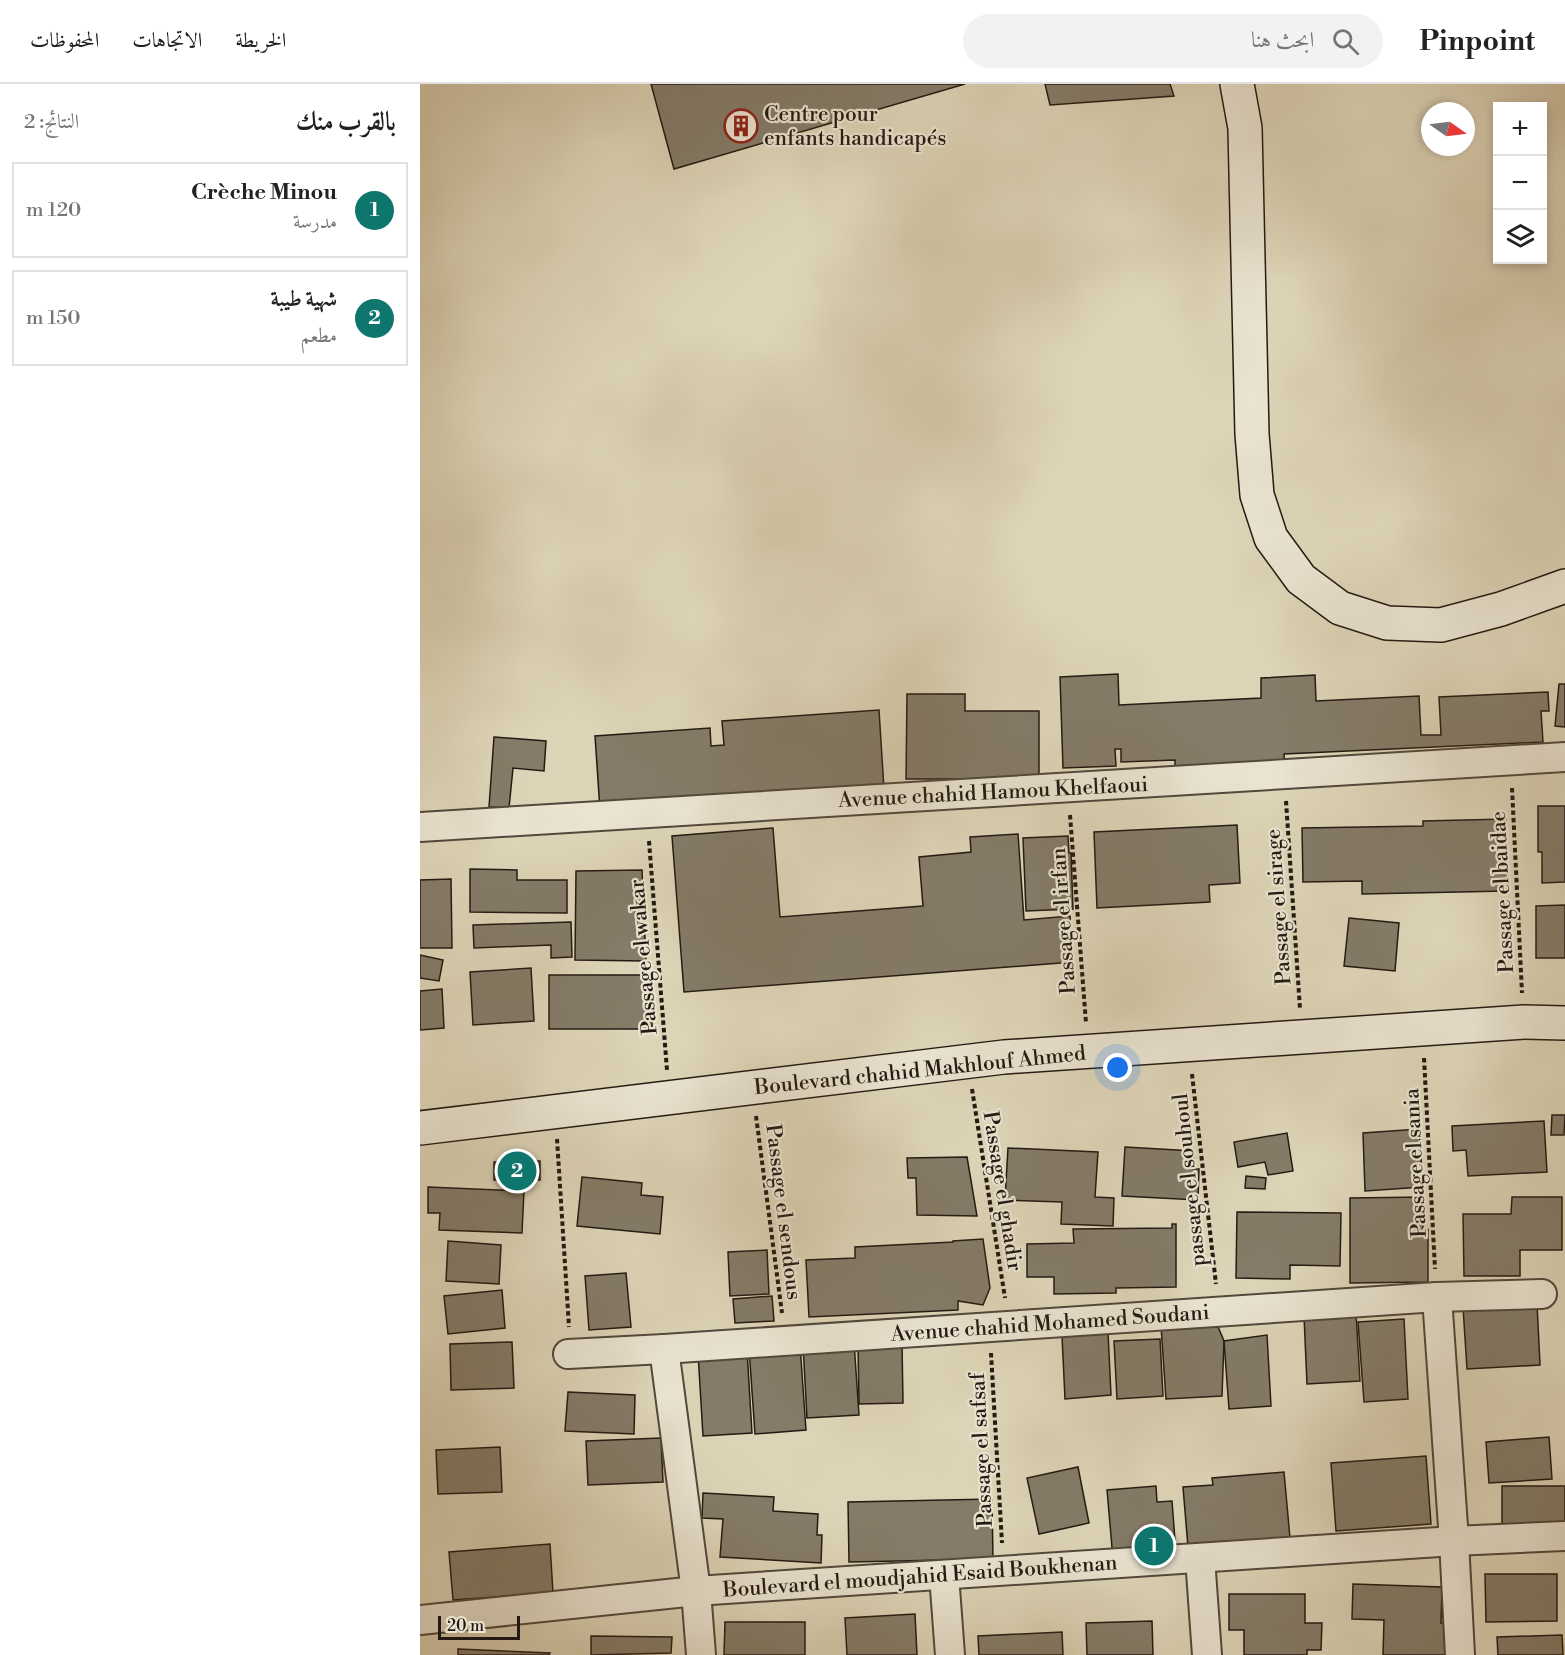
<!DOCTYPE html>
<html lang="ar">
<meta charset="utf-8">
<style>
:root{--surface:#fff;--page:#f2f2f2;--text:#222;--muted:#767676;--line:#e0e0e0;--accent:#0f766e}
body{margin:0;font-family:"Libre Bodoni",Amiri,serif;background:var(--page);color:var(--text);direction:rtl}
.controls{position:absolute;right:18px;top:18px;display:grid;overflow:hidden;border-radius:0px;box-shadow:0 3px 9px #0003}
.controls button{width:54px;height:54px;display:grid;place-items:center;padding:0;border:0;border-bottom:2px solid var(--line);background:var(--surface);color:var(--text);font:30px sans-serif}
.compass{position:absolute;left:1001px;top:18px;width:54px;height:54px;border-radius:50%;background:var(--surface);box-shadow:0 3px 9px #0003;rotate:104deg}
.scale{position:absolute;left:18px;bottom:15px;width:82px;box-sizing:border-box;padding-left:6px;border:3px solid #241a13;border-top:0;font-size:16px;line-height:21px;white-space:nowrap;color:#241a13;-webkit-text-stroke:4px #e9e3d0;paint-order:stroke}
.you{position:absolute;left:698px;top:984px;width:21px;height:21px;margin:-15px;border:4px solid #fff;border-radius:50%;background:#1a73e8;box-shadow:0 0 0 9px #1a73e833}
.badge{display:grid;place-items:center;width:39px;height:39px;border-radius:50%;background:var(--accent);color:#fff;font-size:20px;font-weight:700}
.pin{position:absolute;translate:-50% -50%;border:3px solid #fff;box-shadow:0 2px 6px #0006}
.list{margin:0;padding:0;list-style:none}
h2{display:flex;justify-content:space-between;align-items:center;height:78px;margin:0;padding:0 24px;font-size:26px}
h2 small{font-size:20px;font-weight:400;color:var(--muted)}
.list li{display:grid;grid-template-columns:39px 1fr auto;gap:18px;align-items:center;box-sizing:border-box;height:96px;margin:0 12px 12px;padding:0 12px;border:2px solid var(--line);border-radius:0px}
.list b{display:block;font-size:22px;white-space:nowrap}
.list p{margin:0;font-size:20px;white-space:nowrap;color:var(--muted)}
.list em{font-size:20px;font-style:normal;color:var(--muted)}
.icon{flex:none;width:33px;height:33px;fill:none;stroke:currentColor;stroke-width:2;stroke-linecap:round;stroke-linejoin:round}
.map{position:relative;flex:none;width:1145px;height:1571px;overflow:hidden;direction:ltr}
header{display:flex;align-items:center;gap:36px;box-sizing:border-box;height:84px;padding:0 30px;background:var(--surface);border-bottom:2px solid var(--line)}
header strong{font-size:28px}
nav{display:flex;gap:33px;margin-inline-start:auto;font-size:21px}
.search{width:420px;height:54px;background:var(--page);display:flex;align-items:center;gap:15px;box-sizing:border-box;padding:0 21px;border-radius:33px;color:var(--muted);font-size:22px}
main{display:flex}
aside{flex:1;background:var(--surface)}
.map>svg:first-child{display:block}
</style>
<header>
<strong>Pinpoint</strong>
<div class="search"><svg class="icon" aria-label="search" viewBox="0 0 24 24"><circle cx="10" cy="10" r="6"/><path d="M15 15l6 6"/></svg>ابحث هنا</div>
<nav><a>الخريطة</a><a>الاتجاهات</a><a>المحفوظات</a></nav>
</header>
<main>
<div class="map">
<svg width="1145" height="1571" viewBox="0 0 1145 1571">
<rect width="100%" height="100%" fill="#ddd4b7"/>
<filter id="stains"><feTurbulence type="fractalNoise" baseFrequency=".00333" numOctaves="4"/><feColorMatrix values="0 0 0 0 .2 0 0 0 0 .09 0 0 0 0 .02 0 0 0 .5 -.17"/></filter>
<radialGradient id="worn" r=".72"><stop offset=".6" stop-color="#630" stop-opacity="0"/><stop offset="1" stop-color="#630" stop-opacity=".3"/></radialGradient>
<g fill="#847b68" stroke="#241a13" stroke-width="1.5">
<path d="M231,0H545L254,85Z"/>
<path d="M625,0H750L754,12L630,21Z"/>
<path d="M698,590L699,621L841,614V594L895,591L896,617L999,612L1001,651H1021L1019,613L1128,608L1129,627H1121L1123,658L864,670L865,684L755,689V676L701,678V665H695L696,682L643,684L640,593Z"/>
<path d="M1139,600H1145V643L1135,642Z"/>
<path d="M487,610H545V627H619V695H486Z"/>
<path d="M459,626L464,705L180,726L175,652L290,644L291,662L304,661L302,637Z"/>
<path d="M74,653L126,657L124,687L93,684L89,724L69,723Z"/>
<path d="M1118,722H1145V798L1122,799V768H1118Z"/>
<path d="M1086,735L1087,807L942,810V797L883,798L882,744L1003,742V737Z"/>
<path d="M817,741L820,799L789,801L790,818L677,824L674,748Z"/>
<path d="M353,744L360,833L503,822L499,773L551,768L550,753L598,750L604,836L650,832L653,878L264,908L252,752Z"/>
<path d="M648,752L649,769H651L653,825L606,827L603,754Z"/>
<path d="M50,785L97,786V796H147V829L50,828Z"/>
<path d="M222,786L226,877L155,876L156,787Z"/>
<path d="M31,795L32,864H0V796Z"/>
<path d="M1145,821V874H1116V822Z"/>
<path d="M929,834L979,839L975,887L924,882Z"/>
<path d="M151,838L152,873L131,874V861L54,864L53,841Z"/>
<path d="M0,871L23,876L19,897L0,894Z"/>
<path d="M111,884L114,937L53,941L50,888Z"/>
<rect x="129" y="891" width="103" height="54"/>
<path d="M22,905L24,944L0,946V907Z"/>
<path d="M1132,1031H1145L1144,1051H1131Z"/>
<path d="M1124,1037L1127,1088L1048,1092L1046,1066L1033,1067L1032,1042Z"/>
<path d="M999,1045L1003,1103L945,1107L943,1049Z"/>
<path d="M867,1049L873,1087L848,1091L845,1078L818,1083L814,1058Z"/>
<path d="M705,1063L774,1067L773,1085H779L778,1116L702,1112Z"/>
<path d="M588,1064L678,1068L675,1113L694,1114L693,1142L641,1140L642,1118L585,1116Z"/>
<path d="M547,1073L557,1132L497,1131L496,1094H488L487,1074Z"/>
<path d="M120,1077V1096H74V1078Z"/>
<path d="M826,1092L846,1094L845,1105L825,1104Z"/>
<path d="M162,1093L222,1099L221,1111L243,1113L240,1150L157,1142Z"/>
<path d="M8,1103L104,1107L102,1149L19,1146L20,1129H8Z"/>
<path d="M1003,1113V1144L1008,1145V1198L930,1199V1114Z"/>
<path d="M1092,1113H1142V1166H1100V1192H1044L1043,1130H1091Z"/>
<path d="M817,1128L921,1129L920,1182L870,1181V1195L816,1194Z"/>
<path d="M752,1140H756V1203L696,1204V1209L634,1210V1193H607V1160L654,1159L653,1145L752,1144Z"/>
<path d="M563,1155L570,1204L563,1221L538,1217V1226L389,1233L386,1176L435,1174V1163L533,1158V1157Z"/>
<path d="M28,1157L81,1161L79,1200L26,1197Z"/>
<path d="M347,1166L349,1210L310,1212L308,1168Z"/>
<path d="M206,1189L211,1243L169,1246L165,1192Z"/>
<path d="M82,1206L85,1244L28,1250L24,1212Z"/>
<path d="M352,1212L354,1237L315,1239L313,1215Z"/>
<path d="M1117,1219L1120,1281L1047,1285L1043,1223Z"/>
<path d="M936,1229L940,1297L887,1300L884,1232Z"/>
<path d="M984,1235L988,1315L944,1318L938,1238Z"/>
<path d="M796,1238L804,1257L802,1312L746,1315L741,1242Z"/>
<path d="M688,1248L691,1311L645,1315L642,1252Z"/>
<path d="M847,1251L851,1322L809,1325L804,1257Z"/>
<path d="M740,1255L743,1312L697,1315L694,1257Z"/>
<path d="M92,1258L94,1304L31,1306L30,1260Z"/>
<path d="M434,1258L439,1331L387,1334L383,1261Z"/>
<path d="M482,1259L483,1319L439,1320L438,1260Z"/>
<path d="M380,1261L386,1346L335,1350L329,1265Z"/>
<path d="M327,1266L332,1349L283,1352L278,1269Z"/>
<path d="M148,1308L215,1311L214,1350L145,1347Z"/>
<path d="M1129,1353L1132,1395L1069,1399L1066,1358Z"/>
<path d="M241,1354L243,1398L168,1401L166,1357Z"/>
<path d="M80,1363L82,1408L18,1410L16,1366Z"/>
<path d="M1006,1372L1011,1440L916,1447L911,1379Z"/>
<path d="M658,1383L669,1439L619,1450L607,1394Z"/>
<path d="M864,1388L870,1454L768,1463L763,1403L793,1401L792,1394Z"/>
<path d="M736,1402L737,1418L752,1417L756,1470L693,1475L687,1406Z"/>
<rect x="1082" y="1402" width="63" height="45"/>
<path d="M283,1409L354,1413L353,1427L398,1430L397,1451H402L401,1479L300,1473L303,1435L282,1434Z"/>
<path d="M572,1415L573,1475L429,1478L428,1418Z"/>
<path d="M130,1460L133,1509L33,1516L29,1468Z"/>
<path d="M1065,1490H1137V1537L1066,1538Z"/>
<path d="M933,1500L1022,1503L1021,1539H1032L1031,1571H963L964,1536L932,1535Z"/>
<path d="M809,1510H885V1539H902L901,1566H887V1571H824V1546H809Z"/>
<path d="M495,1530L497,1571H427L425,1534Z"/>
<path d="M732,1537L733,1571H667L666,1539Z"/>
<path d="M305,1538H385V1571H304Z"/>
<path d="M642,1548L643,1571H559L558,1552Z"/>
<path d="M1142,1551L1143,1571H1078L1077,1553Z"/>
<path d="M171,1552L252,1553L251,1569L171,1571Z"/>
<path d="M38,1565L130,1569L129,1571H38Z"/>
</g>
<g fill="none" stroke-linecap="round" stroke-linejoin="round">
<defs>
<g id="street">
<path d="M0,743L1145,673"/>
<path d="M1017,1213L1122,1210"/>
<path d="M148,1270L244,1265"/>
<path d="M780,1474L787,1571"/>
<path d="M524,1491L530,1571"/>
<path d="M0,1536L276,1507L1034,1457L1145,1452"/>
<path d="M281,1571L276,1507L244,1265L1017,1213L1034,1457L1040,1571"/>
</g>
<g id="secondary">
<path d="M817,0L825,44L832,350L837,411L851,454L881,495L920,524L967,539L1021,541L1081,525L1145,502"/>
<path d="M0,1044L584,973L1104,938L1145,939"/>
</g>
</defs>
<use href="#street" stroke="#52483c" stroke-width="32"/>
<use href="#secondary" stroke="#241a13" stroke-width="36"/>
<g stroke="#241a13" stroke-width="4" stroke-dasharray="4.5 3" stroke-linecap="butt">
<path d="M1092,704L1102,909"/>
<path d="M866,717L880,925"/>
<path d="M650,731L666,939"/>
<path d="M229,757L247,986"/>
<path d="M1004,974L1015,1185"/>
<path d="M772,990L796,1200"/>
<path d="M552,1005L585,1214"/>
<path d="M336,1032L362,1229"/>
<path d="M137,1055L149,1243"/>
<path d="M571,1269L582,1459"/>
</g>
<use href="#street" stroke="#e9e3d0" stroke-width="28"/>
<use href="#secondary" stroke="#e9e3d0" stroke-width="33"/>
</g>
<defs>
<symbol id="building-ring" viewBox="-11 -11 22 22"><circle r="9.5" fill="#e9e3d0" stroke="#8f2418" stroke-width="1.5"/><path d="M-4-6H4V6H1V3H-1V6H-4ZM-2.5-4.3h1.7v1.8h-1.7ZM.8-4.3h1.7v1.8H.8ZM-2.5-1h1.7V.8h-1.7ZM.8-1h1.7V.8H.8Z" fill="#8f2418"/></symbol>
</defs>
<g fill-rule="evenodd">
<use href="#building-ring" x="302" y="23" width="38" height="38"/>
</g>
<g text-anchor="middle" stroke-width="4.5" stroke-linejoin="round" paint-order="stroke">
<g font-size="21" fill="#241a13" stroke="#e9e3d0" text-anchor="start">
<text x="344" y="37">Centre pour<tspan x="344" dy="24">enfants handicapés</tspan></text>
</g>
<g font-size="21" fill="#241a13" stroke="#e9e3d0">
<text transform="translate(573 708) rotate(-3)" y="7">Avenue chahid Hamou Khelfaoui</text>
<text transform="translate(1082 808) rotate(-93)" y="7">Passage el baidae</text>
<text transform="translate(858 823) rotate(-94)" y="7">Passage el sirage</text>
<text transform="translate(643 837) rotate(-94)" y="7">Passage el irfan</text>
<text transform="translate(223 873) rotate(-95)" y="7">Passage el wakar</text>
<text transform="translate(500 986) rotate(-6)" y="7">Boulevard chahid Makhlouf Ahmed</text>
<text transform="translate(995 1079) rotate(-93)" y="7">Passage el sania</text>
<text transform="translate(769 1096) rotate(-96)" y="7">passage el souhoul</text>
<text transform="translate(583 1107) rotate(81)" y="7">Passage el ghadir</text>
<text transform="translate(364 1128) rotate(83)" y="7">Passage el sendous</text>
<text transform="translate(630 1239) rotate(-4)" y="7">Avenue chahid Mohamed Soudani</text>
<text transform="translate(561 1366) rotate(-93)" y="7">Passage el safsaf</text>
<text transform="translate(500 1492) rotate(-4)" y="7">Boulevard el moudjahid Esaid Boukhenan</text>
</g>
</g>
<rect width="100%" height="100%" filter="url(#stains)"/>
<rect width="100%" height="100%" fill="url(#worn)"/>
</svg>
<div class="controls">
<button>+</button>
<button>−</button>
<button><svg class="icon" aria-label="layers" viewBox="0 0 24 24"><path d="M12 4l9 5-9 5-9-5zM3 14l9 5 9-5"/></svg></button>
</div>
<svg class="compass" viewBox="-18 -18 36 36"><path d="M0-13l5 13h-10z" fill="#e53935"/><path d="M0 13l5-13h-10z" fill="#767676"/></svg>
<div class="scale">20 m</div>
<div class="you"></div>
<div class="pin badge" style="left:734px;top:1462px">1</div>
<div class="pin badge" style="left:97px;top:1087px">2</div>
</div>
<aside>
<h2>بالقرب منك<small>النتائج: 2</small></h2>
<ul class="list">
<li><span class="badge">1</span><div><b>Crèche Minou</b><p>مدرسة</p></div><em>120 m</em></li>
<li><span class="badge">2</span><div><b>شهية طيبة</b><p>مطعم</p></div><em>150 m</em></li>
</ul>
</aside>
</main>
